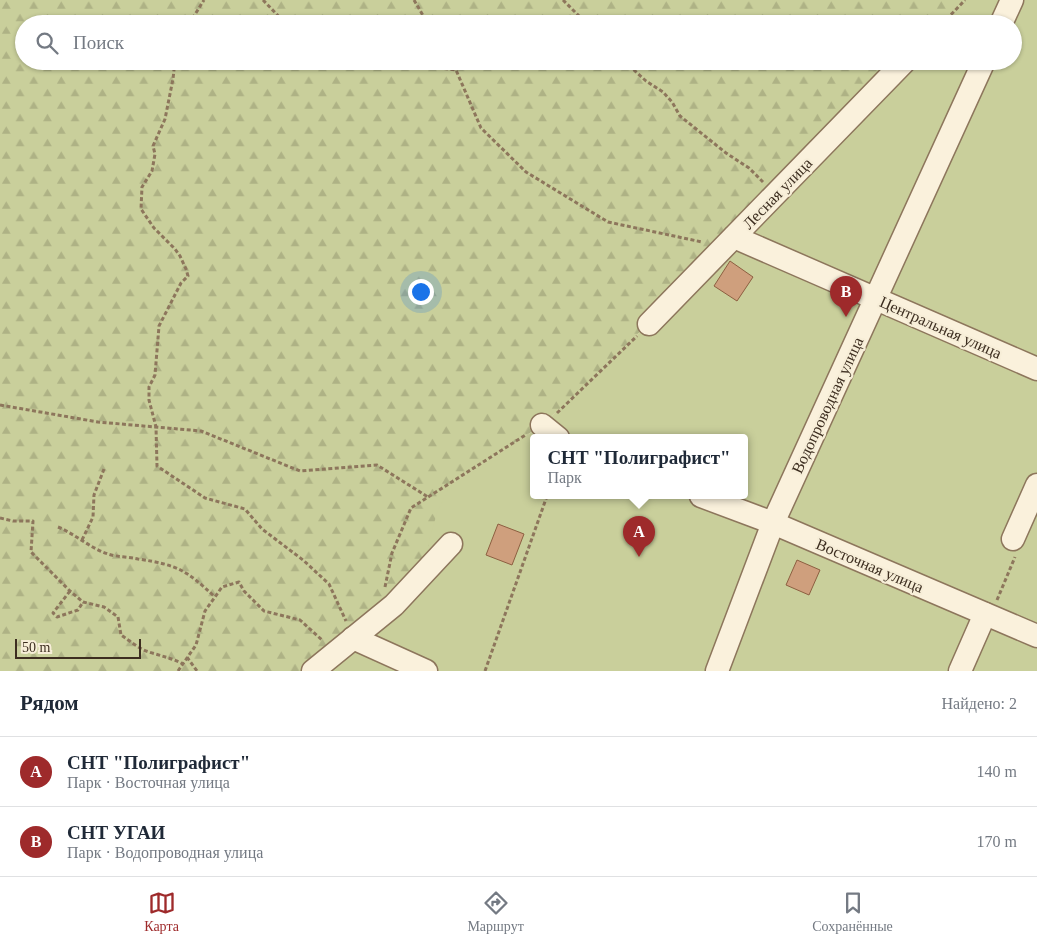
<!DOCTYPE html>
<html lang="ru">
<meta charset="utf-8">
<style>
:root{--surface:#fff;--page:#f6f6f7;--text:#1f2937;--muted:#747a83;--line:#e0e1e3;--accent:#9e2a2b}
body{margin:0;font-family:"Times New Roman",serif;background:var(--page);color:var(--text)}
.scale{position:absolute;left:15px;bottom:12px;width:126px;box-sizing:border-box;padding-left:5px;border:2px solid #3d2e20;border-top:0;font-size:14px;line-height:18px;white-space:nowrap;color:#3d2e20;-webkit-text-stroke:4px #f7eed8;paint-order:stroke}
.you{position:absolute;left:420px;top:291px;width:18px;height:18px;margin:-12px;border:4px solid #fff;border-radius:50%;background:#1a73e8;box-shadow:0 0 0 8px #1a73e833}
.badge{display:grid;place-items:center;width:32px;height:32px;border-radius:50%;background:var(--accent);color:#fff;font-size:16px;font-weight:700}
.pin{position:absolute;translate:-50% -41px;filter:drop-shadow(0 1px 2px #0008)}
.pin::after{content:'';position:absolute;top:26px;width:18px;height:15px;background:inherit;clip-path:polygon(0 0,100% 0,50% 100%)}
.popup{position:absolute;left:530px;top:434px;width:218px;height:65px;box-sizing:border-box;display:grid;place-content:center;border-radius:5px;background:var(--surface);filter:drop-shadow(0 1px 4px #0005);font-size:16px;white-space:nowrap;color:var(--muted)}
.popup b{font-size:19px;color:var(--text)}
.popup::after{content:'';position:absolute;left:50%;top:100%;margin-left:-10px;border:10px solid transparent;border-top-color:var(--surface)}
.list{margin:0;padding:0;list-style:none}
h2{display:flex;justify-content:space-between;align-items:center;height:65px;margin:0;padding:0 20px;font-size:21px}
h2 small{font-size:16px;font-weight:400;color:var(--muted)}
.list li{display:grid;grid-template-columns:32px 1fr auto;gap:15px;align-items:center;box-sizing:border-box;height:70px;padding:0 20px;border-top:1px solid var(--line)}
.list b{display:block;font-size:19px;white-space:nowrap}
.list p{margin:0;font-size:16px;white-space:nowrap;color:var(--muted)}
.list em{font-size:16px;font-style:normal;color:var(--muted)}
.icon{flex:none;width:28px;height:28px;fill:none;stroke:currentColor;stroke-width:2;stroke-linecap:round;stroke-linejoin:round}
.map{position:relative;flex:none;width:1037px;height:671px;overflow:hidden}
.search{position:absolute;background:var(--surface);box-shadow:0 1px 4px #0004;left:15px;right:15px;top:15px;height:55px;display:flex;align-items:center;gap:12px;box-sizing:border-box;padding:0 18px;border-radius:28px;color:var(--muted);font-size:19px}
.sheet{height:205px;background:var(--surface)}
nav{display:flex;justify-content:space-around;align-items:center;box-sizing:border-box;height:70px;border-top:1px solid var(--line);background:var(--surface);font-size:14px;color:var(--muted)}
nav a{display:grid;justify-items:center;gap:2px}
nav .on{color:var(--accent)}
.map>svg:first-child{display:block}
</style>
<div class="map">
<svg width="1037" height="671" viewBox="0 0 1037 671">
<defs>
<pattern id="forest-firs" width="22" height="20" patternUnits="userSpaceOnUse" patternTransform="scale(1.25)"><rect width="22" height="20" fill="#c9cf9b"/><path d="M5 1l3.5 6h-7zM16 11l3.5 6h-7z" fill="#aeb285"/></pattern>
</defs>
<rect width="100%" height="100%" fill="#f0e4c8"/>
<path fill="url(#forest-firs)" d="M0,0H965L942,24H24V61H905L644,328L567,403L539,427L450,485L424,574L313,671H0Z"/>
<path fill="#c9cf9b" fill-rule="evenodd" d="M965,0H1037V671H313L424,574L429,541L437,513L450,485L539,427L567,403L644,328L905,61H1013V24H942ZM534,438H744V496H534Z"/>
<g fill="#cf9f7d" stroke="#8d5f41">
<path d="M730,261L753,277L737,301L714,286Z"/>
<path d="M498,524L524,534L512,565L486,555Z"/>
<path d="M797,560L820,570L809,595L786,585Z"/>
</g>
<g fill="none" stroke-linecap="round" stroke-linejoin="round">
<defs>
<g id="minor">
<path d="M1001,24L1012,0"/>
<path d="M734,237L1037,369"/>
<path d="M649,324L905,61"/>
<path d="M542,425L558,438"/>
<path d="M701,496L773,523L1037,636"/>
<path d="M1013,539L1037,485"/>
<path d="M353,638L426,671"/>
<path d="M313,671L394,605L451,544"/>
<path d="M717,671L773,523L984,61"/>
<path d="M960,671L985,614"/>
</g>
</defs>
<use href="#minor" stroke="#8d765c" stroke-width="25"/>
<g stroke="#8d765c" stroke-width="3" stroke-dasharray="4 2.5" stroke-linecap="butt">
<path d="M263,0L286,24"/>
<path d="M414,0L428,24"/>
<path d="M563,0L587,24"/>
<path d="M189,24L204,0"/>
<path d="M942,24L965,0"/>
<path d="M175,61L173,79L165,119L153,146L155,154L152,171L142,187L141,209L154,228L175,249L180,256L186,269L188,276L181,283L159,326L155,375L149,387V400L156,427L157,466L205,498L245,509L262,529L303,560L329,584L346,621"/>
<path d="M386,61L456,70L481,128L526,172L608,222L702,242"/>
<path d="M451,61L456,70"/>
<path d="M624,61L646,81L663,92L672,102L680,116L726,153L749,168L763,182"/>
<path d="M0,405L98,422L201,431L300,471L377,465L428,497"/>
<path d="M557,413L637,336"/>
<path d="M0,518L13,521H33L31,552L70,591L83,602L104,607L118,617L121,635C130,641 139,649 149,652C161,656 172,658 183,664"/>
<path d="M58,527C75,534 90,548 108,554C117,557 129,557 138,559C178,565 186,570 215,597"/>
<path d="M82,540L93,517L94,495L104,469"/>
<path d="M385,587L392,553L411,508L527,434"/>
<path d="M70,591L53,613L57,617L78,610L83,602"/>
<path d="M997,600L1015,557"/>
<path d="M187,657L197,671"/>
<path d="M178,671L196,645L205,611L222,587L239,582L244,591L264,611L300,620L322,640"/>
<path d="M485,671L547,496"/>
</g>
<use href="#minor" stroke="#faf1dc" stroke-width="22"/>
</g>
<g text-anchor="middle" stroke-width="4.5" stroke-linejoin="round" paint-order="stroke">
<g font-size="16" fill="#3d2e20" stroke="#f7eed8">
<text transform="translate(777 193) rotate(-46)" y="6">Лесная улица</text>
<text transform="translate(941 327) rotate(24)" y="6">Центральная улица</text>
<text transform="translate(827 405) rotate(-65)" y="6">Водопроводная улица</text>
<text transform="translate(870 565) rotate(23)" y="6">Восточная улица</text>
</g>
</g>
</svg>
<div class="scale">50 m</div>
<div class="you"></div>
<div class="pin badge" style="left:639px;top:557px">A</div>
<div class="popup"><b>СНТ &quot;Полиграфист&quot;</b>Парк</div>
<div class="pin badge" style="left:846px;top:317px">B</div>
<div class="search"><svg class="icon" aria-label="search" viewBox="0 0 24 24"><circle cx="10" cy="10" r="6"/><path d="M15 15l6 6"/></svg>Поиск</div>
</div>
<section class="sheet">
<h2>Рядом<small>Найдено: 2</small></h2>
<ul class="list">
<li><span class="badge">A</span><div><b>СНТ &quot;Полиграфист&quot;</b><p>Парк · Восточная улица</p></div><em>140 m</em></li>
<li><span class="badge">B</span><div><b>СНТ УГАИ</b><p>Парк · Водопроводная улица</p></div><em>170 m</em></li>
</ul>
</section>
<nav>
<a class="on"><svg class="icon" aria-label="map" viewBox="0 0 24 24"><path d="M3 6l6-2 6 2 6-2v14l-6 2-6-2-6 2zM9 4v14M15 6v14"/></svg>Карта</a>
<a><svg class="icon" aria-label="directions" viewBox="0 0 24 24"><path d="M12 3l9 9-9 9-9-9zM9 14v-3h6M13 9l2 2-2 2"/></svg>Маршрут</a>
<a><svg class="icon" aria-label="saved" viewBox="0 0 24 24"><path d="M7 4h10v16l-5-4-5 4z"/></svg>Сохранённые</a>
</nav>
